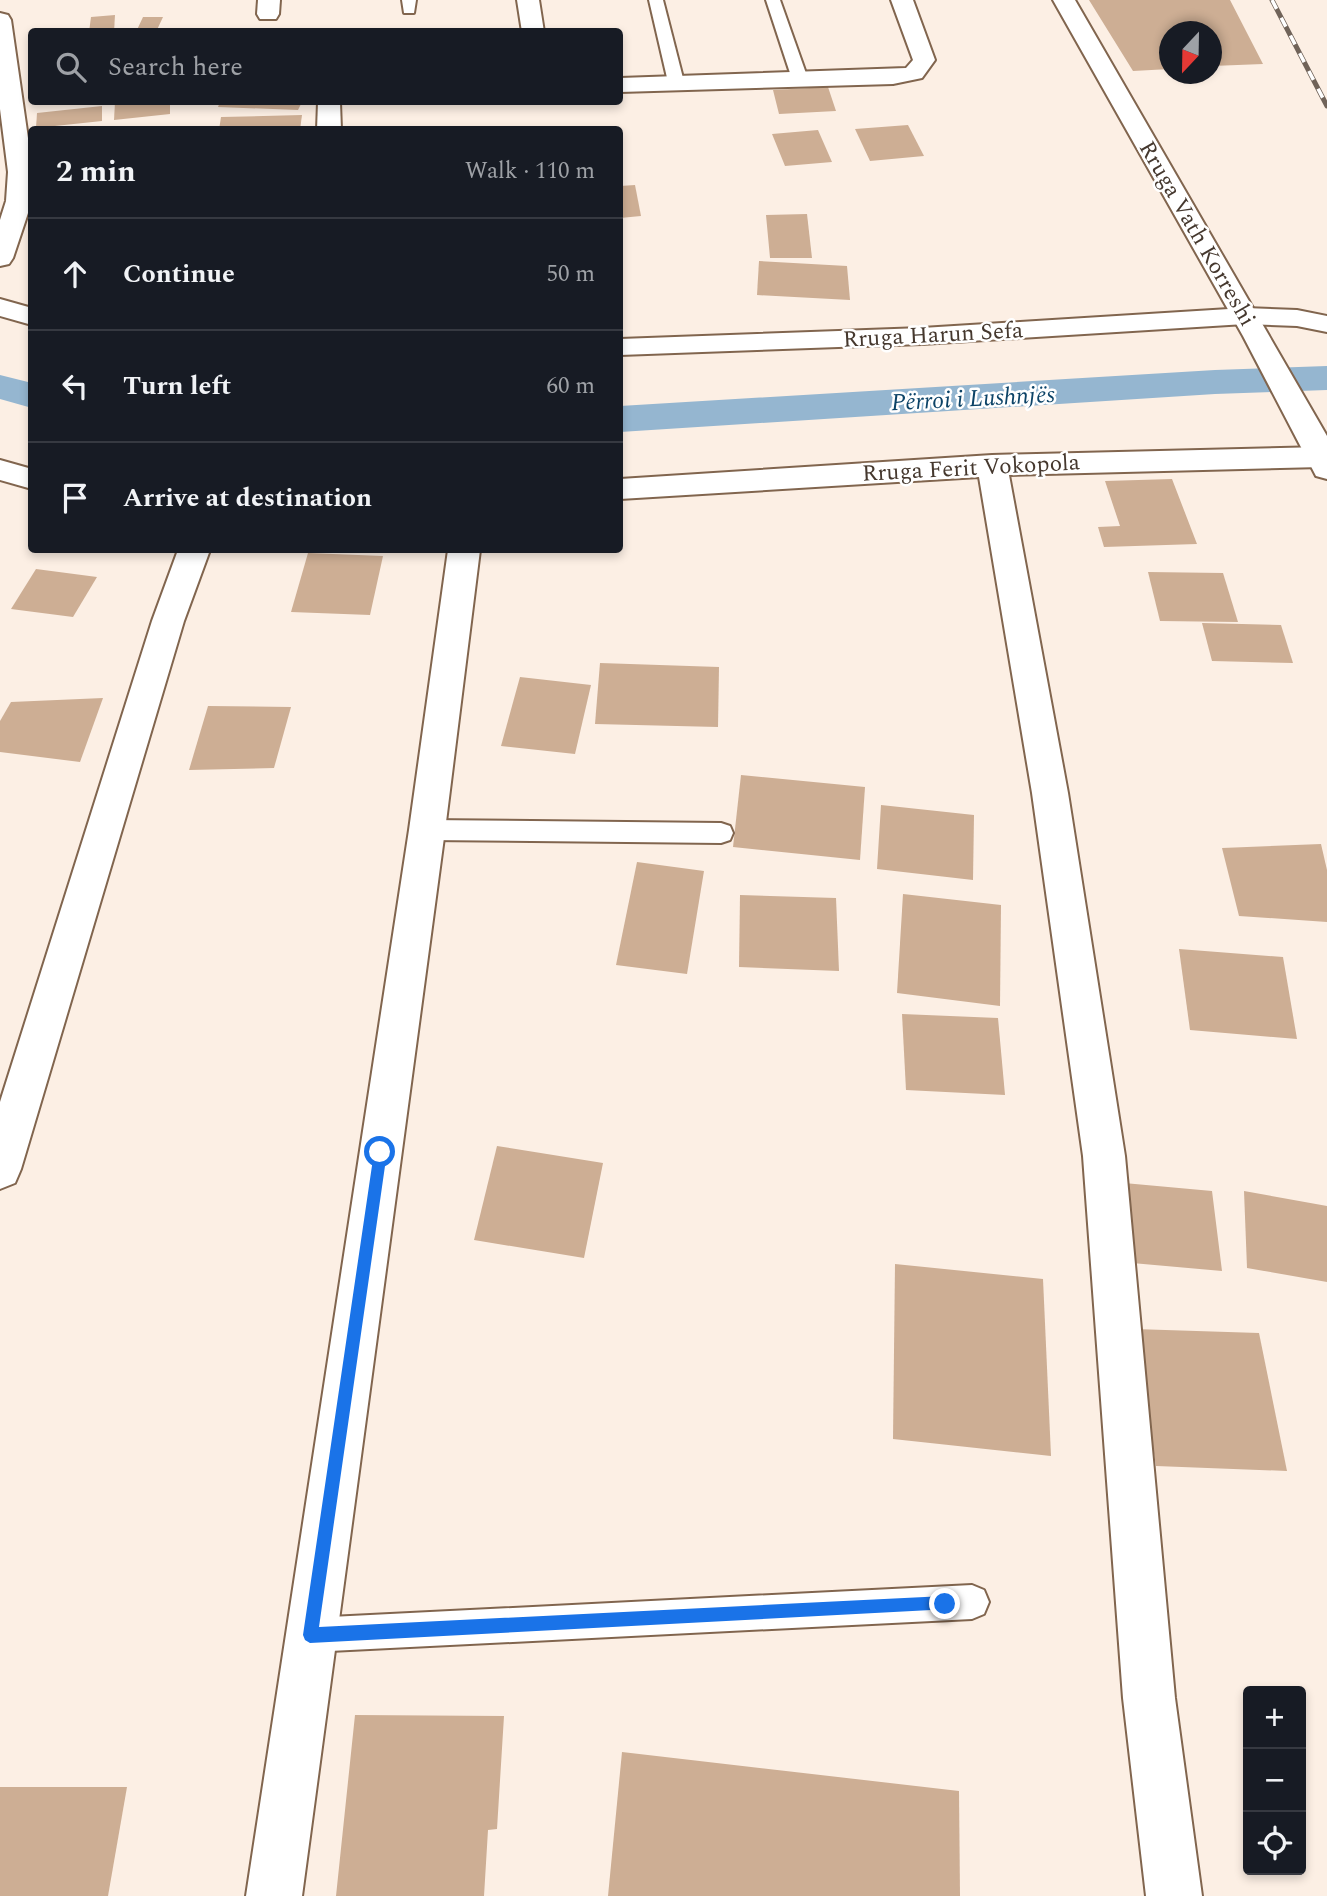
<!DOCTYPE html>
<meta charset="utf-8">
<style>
:root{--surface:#171b24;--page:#20242c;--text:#f1f3f6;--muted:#9ea1a6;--line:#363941}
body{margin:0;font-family:Spectral,serif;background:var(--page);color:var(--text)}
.controls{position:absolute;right:21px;bottom:21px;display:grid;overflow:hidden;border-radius:7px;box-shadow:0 4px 10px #0003}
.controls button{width:63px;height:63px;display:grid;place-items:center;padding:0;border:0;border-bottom:2px solid var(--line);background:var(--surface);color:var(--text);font:35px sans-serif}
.compass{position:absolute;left:1159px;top:21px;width:63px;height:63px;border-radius:50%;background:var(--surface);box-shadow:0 4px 10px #0003;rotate:202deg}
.stop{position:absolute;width:21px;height:21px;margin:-16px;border:5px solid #1a73e8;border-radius:50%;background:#fff}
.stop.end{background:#1a73e8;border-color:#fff;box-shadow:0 2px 7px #0008}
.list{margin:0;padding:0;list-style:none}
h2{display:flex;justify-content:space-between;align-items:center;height:91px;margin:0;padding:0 28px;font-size:30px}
h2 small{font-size:23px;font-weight:400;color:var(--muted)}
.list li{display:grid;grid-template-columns:46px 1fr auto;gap:21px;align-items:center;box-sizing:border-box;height:112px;padding:0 28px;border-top:2px solid var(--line)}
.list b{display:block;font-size:26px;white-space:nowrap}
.list em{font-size:23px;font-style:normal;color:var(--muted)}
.icon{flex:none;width:38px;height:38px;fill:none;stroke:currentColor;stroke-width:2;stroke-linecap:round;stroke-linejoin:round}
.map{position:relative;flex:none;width:1327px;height:1896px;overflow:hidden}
.search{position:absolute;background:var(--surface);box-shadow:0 4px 10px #0003;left:28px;top:28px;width:595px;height:77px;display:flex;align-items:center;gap:18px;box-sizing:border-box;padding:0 24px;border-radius:7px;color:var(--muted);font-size:26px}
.panel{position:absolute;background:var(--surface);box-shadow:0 4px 10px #0003;left:28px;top:126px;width:595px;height:427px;border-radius:7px}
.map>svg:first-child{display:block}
</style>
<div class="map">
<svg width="1327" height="1896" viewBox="0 0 1327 1896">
<rect width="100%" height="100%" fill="#fcefe4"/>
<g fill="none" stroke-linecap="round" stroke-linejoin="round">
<g fill="#95b6d0" fill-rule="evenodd">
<path d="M1327,366V390L1215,394L620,432V406L1215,370Z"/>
<path d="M0,375L32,383V408L0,399Z"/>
</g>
</g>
<g fill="#cdae94">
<path d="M1089,0H1230L1263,64L1212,66V32H1170V69L1133,71Z"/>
<path d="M115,15L114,32H89L91,17Z"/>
<path d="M143,17H163L156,32H136Z"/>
<path d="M828,87L836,111L779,114L773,90Z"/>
<path d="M115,102H170V114L114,120Z"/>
<path d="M220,102H302L298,110L218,107Z"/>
<path d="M102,106V121L36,128L37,113Z"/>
<path d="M302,115L300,130H219L221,117Z"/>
<path d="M908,125L924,156L870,161L855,129Z"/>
<path d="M185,126L184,130H144V127Z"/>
<path d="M818,130L832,162L785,166L772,134Z"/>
<path d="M635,185L641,216L620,218V186Z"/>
<path d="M807,214L812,258H770L766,215Z"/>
<path d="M759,261L847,266L850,300L757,295Z"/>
<path d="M1172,479L1197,544L1104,547L1098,527L1120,526L1105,481Z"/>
<path d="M308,553L383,556L370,615L291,612Z"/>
<path d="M36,569L97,577L73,617L11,609Z"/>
<path d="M1148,572L1223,573L1238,622L1160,621Z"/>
<path d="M1202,623L1281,625L1293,663L1212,661Z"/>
<path d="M600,663L719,667L718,727L595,724Z"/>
<path d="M520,677L591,685L575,754L501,746Z"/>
<path d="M103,698L80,762L0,752V721L11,702Z"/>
<path d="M208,706L291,707L274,768L189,770Z"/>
<path d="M741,775L865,787L860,860L733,847Z"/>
<path d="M881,805L974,815L973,880L877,869Z"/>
<path d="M1321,844L1327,870V922L1239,916L1222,848Z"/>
<path d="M637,862L704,871L687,974L616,965Z"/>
<path d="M903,894L1001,905L1000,1006L897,993Z"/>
<path d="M740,895L836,898L839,971L739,967Z"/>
<path d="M1179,949L1283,957L1297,1039L1190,1030Z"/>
<path d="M902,1014L998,1018L1005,1095L906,1090Z"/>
<path d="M497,1146L603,1163L584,1258L474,1240Z"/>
<path d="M1124,1183L1212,1191L1222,1271L1132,1263Z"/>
<path d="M1244,1191L1327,1206V1282L1247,1268Z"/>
<path d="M895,1264L1043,1279L1051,1456L893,1439Z"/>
<path d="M1134,1329L1259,1333L1287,1471L1156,1466Z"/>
<path d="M355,1715L504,1716L497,1829L488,1830L484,1896H336Z"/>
<path d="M622,1752L959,1791L960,1896H608Z"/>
<path d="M0,1787H127L108,1896H0Z"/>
</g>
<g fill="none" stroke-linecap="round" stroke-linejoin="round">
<defs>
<g id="lane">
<path d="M402,0H416L414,13H404Z"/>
<path d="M649,0H663L684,82L682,85H670L668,82Z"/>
<path d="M766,0H780L808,79L806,82L800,84L792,79Z"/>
<path d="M427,820L721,823L730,826L733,833L730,840L721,843L427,840L418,837L415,830L418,823Z"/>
<path d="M972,1585L984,1590L989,1602L984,1614L972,1619L310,1652L298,1647L293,1635L298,1623L310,1618Z"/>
</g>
<g id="street">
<path d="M258,0H280L279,14L276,19H260L257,14Z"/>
<path d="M517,0H539L544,32H522Z"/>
<path d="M891,0H913L935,60L922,78L893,84L620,92V78L906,68L913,60Z"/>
<path d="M0,13L8,15L11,20L32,166V201L13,258L9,264L0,266V220L6,201L8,172L0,109Z"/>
<path d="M318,102H340L341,130H317Z"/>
<path d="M0,299L32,308V325L0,316Z"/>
<path d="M1245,308L1297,310L1327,316V332L1297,326L1245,324L922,344L620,355V339L922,328Z"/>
<path d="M1322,447L1327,449V465L1322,467L1009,475L1068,793L1125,1156L1175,1698L1202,1896H1146L1123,1698L1083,1156L1032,793L979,477L620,499V479L992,455Z"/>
<path d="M0,460L32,469V489L0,480Z"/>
<path d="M178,550H210L184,621L21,1169L15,1183L0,1189V1102L152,621Z"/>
<path d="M448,550H480L445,830L302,1896H246L409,830Z"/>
</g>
<path id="secondary" d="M1053,0H1075L1327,436V479L1316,476L1243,336Z"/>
</defs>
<use href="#lane" stroke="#81654e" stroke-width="4"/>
<use href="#street" stroke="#81654e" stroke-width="4"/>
<use href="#secondary" stroke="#81654e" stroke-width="4"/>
<use href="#lane" fill="#fff" fill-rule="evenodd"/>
<use href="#street" fill="#fff" fill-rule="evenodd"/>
<use href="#secondary" fill="#fff" fill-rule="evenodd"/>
<defs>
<path id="rail" d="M1272,0L1327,106"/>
</defs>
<use href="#rail" stroke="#706359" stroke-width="5"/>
<use href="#rail" stroke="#fff" stroke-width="3.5" stroke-dasharray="10" stroke-linecap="butt"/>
</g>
<path fill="#1a73e8" d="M380,1146L387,1152L319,1627L945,1596L950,1598L952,1604L950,1609L310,1643L305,1640L303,1635L374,1152Z"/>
<g text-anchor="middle" stroke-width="5" stroke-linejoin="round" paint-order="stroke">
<g font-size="23" fill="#45382e" stroke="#fff">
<text transform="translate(1198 233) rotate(60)" y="8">Rruga Vath Korreshi</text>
<text transform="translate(933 334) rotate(-3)" y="8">Rruga Harun Sefa</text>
<text transform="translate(971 467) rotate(-3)" y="8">Rruga Ferit Vokopola</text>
</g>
<g font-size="24" font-style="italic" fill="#0c4367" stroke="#fff">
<text transform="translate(973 398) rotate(-3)" y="8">Përroi i Lushnjës</text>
</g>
</g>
</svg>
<div class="controls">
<button>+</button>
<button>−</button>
<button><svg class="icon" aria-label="locate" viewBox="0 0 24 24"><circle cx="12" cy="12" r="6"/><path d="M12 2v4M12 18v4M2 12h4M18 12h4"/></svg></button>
</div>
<svg class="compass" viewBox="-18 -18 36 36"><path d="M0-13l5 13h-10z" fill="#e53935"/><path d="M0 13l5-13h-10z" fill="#9ea1a6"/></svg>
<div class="stop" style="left:380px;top:1152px"></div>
<div class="stop end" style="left:945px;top:1604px"></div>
<div class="search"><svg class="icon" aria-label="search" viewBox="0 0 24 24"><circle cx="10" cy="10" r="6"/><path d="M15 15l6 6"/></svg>Search here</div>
<section class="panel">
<h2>2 min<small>Walk · 110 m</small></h2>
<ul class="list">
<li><svg class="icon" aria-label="ahead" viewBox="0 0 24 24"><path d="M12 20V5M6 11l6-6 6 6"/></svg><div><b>Continue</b></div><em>50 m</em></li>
<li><svg class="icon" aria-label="left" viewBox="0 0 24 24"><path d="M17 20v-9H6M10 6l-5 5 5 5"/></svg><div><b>Turn left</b></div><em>60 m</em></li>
<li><svg class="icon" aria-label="arrive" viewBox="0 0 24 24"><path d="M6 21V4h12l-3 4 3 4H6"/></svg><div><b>Arrive at destination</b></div></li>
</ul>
</section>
</div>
